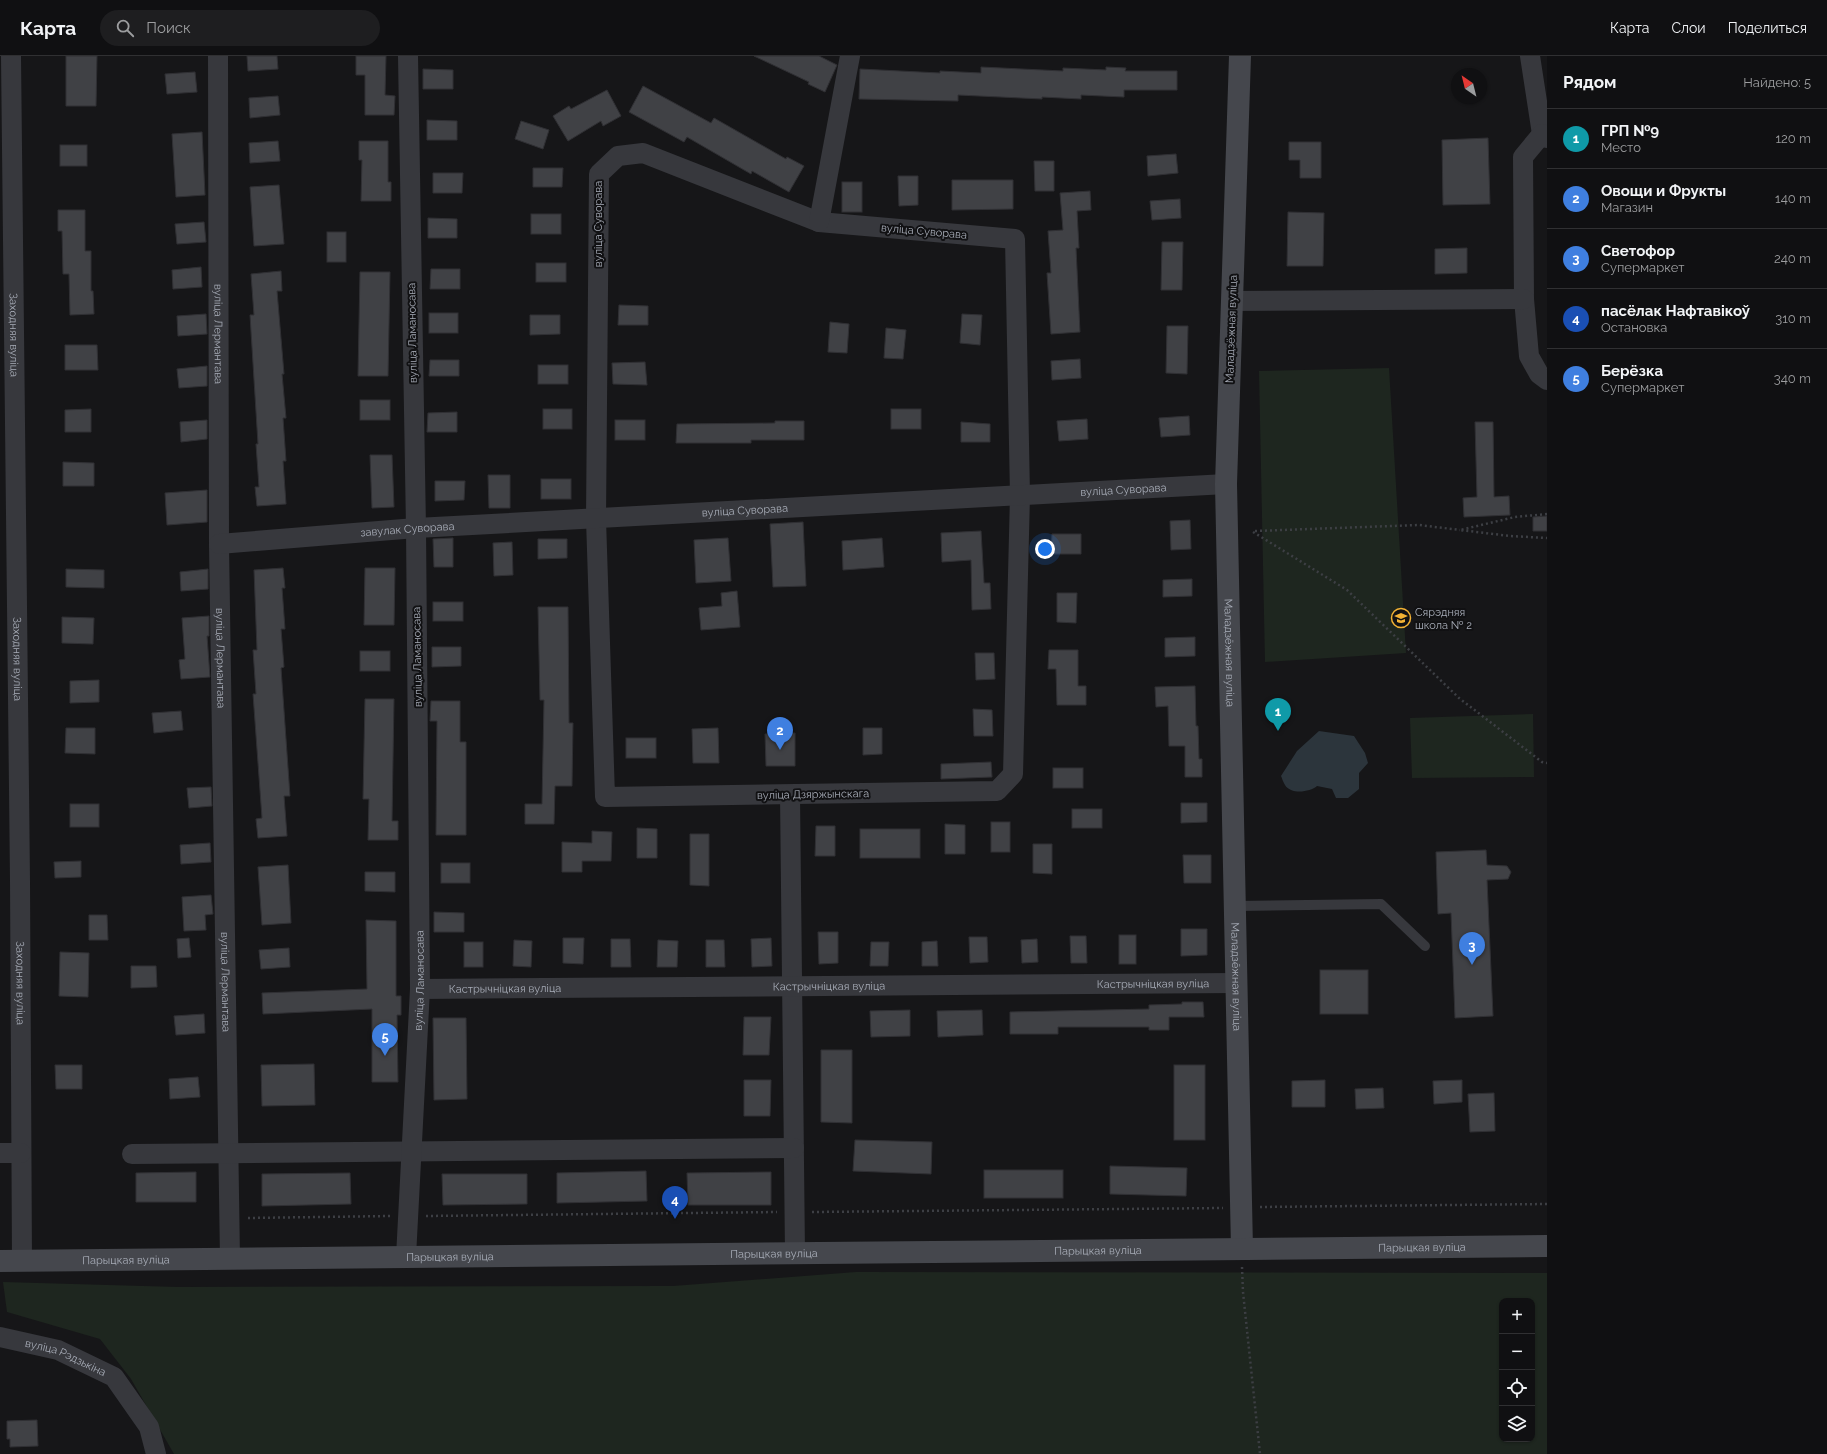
<!DOCTYPE html>
<html lang="ru">
<meta charset="utf-8">
<style>
:root{--surface:#101012;--page:#1e1e20;--text:#f1f3f6;--muted:#9c9d9f;--line:#303032;--accent:#db2777}
body{margin:0;font-family:Raleway,sans-serif;background:var(--page);color:var(--text)}
.controls{position:absolute;right:12px;bottom:12px;display:grid;overflow:hidden;border-radius:8px;box-shadow:0 1px 3px #0004}
.controls button{width:36px;height:36px;display:grid;place-items:center;padding:0;border:0;border-bottom:1px solid var(--line);background:var(--surface);color:var(--text);font:20px sans-serif}
.compass{position:absolute;left:1451px;top:12px;width:36px;height:36px;border-radius:50%;background:var(--surface);box-shadow:0 1px 3px #0004;rotate:325deg}
.you{position:absolute;left:1045px;top:493px;width:14px;height:14px;margin:-10px;border:3px solid #fff;border-radius:50%;background:#1a73e8;box-shadow:0 0 0 6px #1a73e833}
.badge{display:grid;place-items:center;width:26px;height:26px;border-radius:50%;background:var(--accent);color:#fff;font-size:13px;font-weight:700}
.pin{position:absolute;translate:-50% -33px;filter:drop-shadow(0 1px 2px #0008)}
.pin::after{content:'';position:absolute;top:21px;width:14px;height:12px;background:inherit;clip-path:polygon(0 0,100% 0,50% 100%)}
.list{margin:0;padding:0;list-style:none}
h2{display:flex;justify-content:space-between;align-items:center;height:52px;margin:0;padding:0 16px;font-size:17px}
h2 small{font-size:13px;font-weight:400;color:var(--muted)}
.list li{display:grid;grid-template-columns:26px 1fr auto;gap:12px;align-items:center;box-sizing:border-box;height:60px;padding:0 16px;border-top:1px solid var(--line)}
.list b{display:block;font-size:15px;white-space:nowrap}
.list p{margin:0;font-size:13px;white-space:nowrap;color:var(--muted)}
.list em{font-size:13px;font-style:normal;color:var(--muted)}
.icon{flex:none;width:22px;height:22px;fill:none;stroke:currentColor;stroke-width:2;stroke-linecap:round;stroke-linejoin:round}
.map{position:relative;flex:none;width:1547px;height:1398px;overflow:hidden}
header{display:flex;align-items:center;gap:24px;box-sizing:border-box;height:56px;padding:0 20px;background:var(--surface);border-bottom:1px solid var(--line)}
header strong{font-size:19px}
nav{display:flex;gap:22px;margin-inline-start:auto;font-size:14px}
.search{width:280px;height:36px;background:var(--page);display:flex;align-items:center;gap:10px;box-sizing:border-box;padding:0 14px;border-radius:22px;color:var(--muted);font-size:15px}
main{display:flex}
aside{flex:1;background:var(--surface)}
.map>svg:first-child{display:block}
</style>
<header>
<strong>Карта</strong>
<div class="search"><svg class="icon" aria-label="search" viewBox="0 0 24 24"><circle cx="10" cy="10" r="6"/><path d="M15 15l6 6"/></svg>Поиск</div>
<nav><a>Карта</a><a>Слои</a><a>Поделиться</a></nav>
</header>
<main>
<div class="map">
<svg width="1547" height="1398" viewBox="0 0 1547 1398">
<rect width="100%" height="100%" fill="#161618"/>
<g fill="#1e261f" fill-rule="evenodd">
<path d="M1389,312L1406,597L1265,606L1259,315Z"/>
<path d="M1533,658L1534,721L1412,722L1410,662Z"/>
<path d="M856,1216L1547,1217V1398H174L131,1323L100,1283L7,1256L3,1226L178,1231L673,1230ZM1502,1245H1532V1383H1502Z"/>
</g>
<path fill="#2c353c" d="M1319,675L1354,680L1365,697L1368,707L1359,717V733L1348,742H1336L1332,733L1317,730C1310,736 1291,739 1285,729C1283,726 1282,722 1281,720L1297,695Z"/>
<g fill="#404145" stroke="#303034">
<path d="M66,0H97L96,50H66Z"/>
<path d="M247,0H277L278,13L248,15Z"/>
<path d="M356,0H386L385,39L395,40L394,59H365V19H356Z"/>
<path d="M754,0H819L837,9L825,36L808,28L809,26Z"/>
<path d="M981,11L1063,15V12L1106,14V11L1126,12L1125,15H1177V34H1124V41L1081,39V43L1042,41V43L958,39V45L859,43L860,13L940,17V15L981,17Z"/>
<path d="M423,13L453,14V33H423Z"/>
<path d="M195,16L197,36L167,38L165,18Z"/>
<path d="M643,30L711,67L714,62L786,103L787,101L804,110L789,136L752,115L751,118L687,81L684,86L629,56Z"/>
<path d="M607,34L621,60L603,70L601,65L568,85L553,60L569,50L571,53Z"/>
<path d="M278,40L280,59L250,62L249,42Z"/>
<path d="M427,64L457,65V84H427Z"/>
<path d="M521,65L549,74L543,93L515,83Z"/>
<path d="M202,76L205,139L176,141L172,78Z"/>
<path d="M1488,82L1490,148L1443,149L1442,84Z"/>
<path d="M278,85L280,105L250,107L249,87Z"/>
<path d="M359,85H388V126H391V145H361L362,104H359Z"/>
<path d="M1289,86H1321V122H1300V104H1289Z"/>
<rect x="60" y="89" width="27" height="21"/>
<path d="M1176,98L1178,117L1148,120L1147,100Z"/>
<path d="M1034,105H1054V135H1035Z"/>
<path d="M533,112H563L562,131H533Z"/>
<path d="M433,117H463L462,137H433Z"/>
<path d="M898,120H918V149L899,150Z"/>
<path d="M952,124H1013V153L952,154Z"/>
<rect x="842" y="126" width="20" height="30"/>
<path d="M279,129L284,188L254,190L250,131Z"/>
<path d="M1090,135L1091,154L1077,155L1079,192H1076L1080,276L1051,278L1047,217H1051L1048,175L1063,174L1060,137Z"/>
<path d="M1180,143L1181,162L1152,164L1150,145Z"/>
<path d="M58,154H85V195H91V235H93L94,258L70,259L69,218H63L62,175H58Z"/>
<path d="M1288,156L1324,157L1323,210H1287Z"/>
<rect x="531" y="158" width="30" height="20"/>
<path d="M428,162L457,163V182H428Z"/>
<path d="M204,166L206,186L177,188L175,168Z"/>
<rect x="327" y="176" width="19" height="30"/>
<path d="M1162,186H1183L1182,234H1161Z"/>
<path d="M1467,192V217L1435,218V193Z"/>
<rect x="536" y="207" width="30" height="19"/>
<path d="M201,211L202,231L173,233L172,214Z"/>
<path d="M431,213H460V233H430Z"/>
<path d="M281,215L282,235H277L284,318H282L286,362H283L286,405H283L286,448L257,450L255,431H259L256,388H258L250,259H254L251,218Z"/>
<path d="M360,216H390L388,320H358Z"/>
<path d="M619,249L648,250V269H618Z"/>
<rect x="429" y="257" width="29" height="20"/>
<path d="M206,258L207,278L178,280L177,260Z"/>
<path d="M962,258L982,259L980,289L960,287Z"/>
<path d="M530,259H560V278L530,279Z"/>
<path d="M830,266L849,268L847,297L828,296Z"/>
<path d="M1167,270H1188L1187,318L1166,317Z"/>
<path d="M886,272L906,274L903,303L884,302Z"/>
<path d="M65,289H97L98,314H65Z"/>
<path d="M1080,303L1081,322L1052,324L1051,305Z"/>
<path d="M430,304H459V320H429Z"/>
<path d="M645,306L647,329L613,328L612,307Z"/>
<rect x="538" y="309" width="30" height="19"/>
<path d="M207,310V330L179,332L177,313Z"/>
<rect x="360" y="344" width="30" height="20"/>
<path d="M91,353V376H65V354Z"/>
<rect x="543" y="353" width="29" height="20"/>
<rect x="891" y="353" width="30" height="20"/>
<path d="M457,356V376H427L428,357Z"/>
<path d="M1189,360L1190,379L1161,381L1159,362Z"/>
<path d="M1087,363L1088,383L1059,385L1057,365Z"/>
<path d="M207,364V383L181,386L180,366Z"/>
<rect x="615" y="364" width="30" height="20"/>
<path d="M775,365H804V384H751V387H676L677,368L775,367Z"/>
<path d="M961,366L990,368V386H961Z"/>
<path d="M1475,366H1493L1494,441L1509,440L1510,459L1464,461L1463,442L1477,441Z"/>
<path d="M370,399H392L394,451L372,452Z"/>
<path d="M63,406L94,407V430H63Z"/>
<path d="M488,419H510V452H489Z"/>
<rect x="541" y="423" width="30" height="20"/>
<path d="M435,425H465L464,444L435,445Z"/>
<path d="M207,434V466L167,469L165,437Z"/>
<path d="M1547,460V475H1533V461Z"/>
<path d="M1190,464L1191,493L1171,494L1170,465Z"/>
<path d="M803,466L806,530L773,531L770,468Z"/>
<path d="M981,475L984,527H990L991,553L972,554L971,504L942,506L941,477Z"/>
<path d="M1052,478H1081V498H1051Z"/>
<path d="M453,482V511H434L433,483Z"/>
<path d="M728,482L731,525L696,527L694,484Z"/>
<path d="M882,482L884,511L843,514L842,485Z"/>
<path d="M538,483H567V502L538,503Z"/>
<path d="M512,486L513,519L494,520L493,487Z"/>
<path d="M283,512L285,532H282L285,573H281L284,611L281,612L290,740H284L287,780L258,782L256,763L262,762L253,638H256L253,594H257L254,514Z"/>
<path d="M365,512H395L394,569H364Z"/>
<path d="M66,513L104,514V532L66,531Z"/>
<path d="M208,513V533L181,535L180,516Z"/>
<path d="M1192,523V540L1163,541V524Z"/>
<path d="M737,535L740,571L701,574L699,552L722,550L721,537Z"/>
<path d="M1057,537H1077L1076,567L1057,566Z"/>
<rect x="433" y="546" width="30" height="19"/>
<path d="M538,551H568L569,667H573L572,730H555L554,768H525V748H542L544,644H540Z"/>
<path d="M209,560V580H207L210,621L181,623L179,604L185,603L182,562Z"/>
<path d="M62,561L94,562L93,588L62,587Z"/>
<path d="M1195,581V600L1165,601V582Z"/>
<path d="M432,591H461V610L432,611Z"/>
<path d="M1049,594H1078V630H1086V649H1057L1056,613H1048Z"/>
<rect x="360" y="595" width="30" height="20"/>
<path d="M975,597H994L995,623L976,624Z"/>
<path d="M99,624V646L70,647V625Z"/>
<path d="M1195,630L1196,670H1198L1199,703H1202V721H1185V690H1169L1168,650L1156,651L1155,631Z"/>
<path d="M365,643H394L392,765H398V784H368L369,743H363Z"/>
<path d="M431,645H460V686H466V779H436L437,665H430Z"/>
<path d="M973,653L992,654L993,680H974Z"/>
<path d="M181,655L183,674L154,677L152,657Z"/>
<path d="M66,672H95V698L65,697Z"/>
<path d="M718,672L719,707H693L692,673Z"/>
<path d="M863,672H882V698L863,699Z"/>
<path d="M795,677V710H766L765,678Z"/>
<rect x="626" y="682" width="30" height="20"/>
<path d="M991,706L992,721L941,723V708Z"/>
<rect x="1053" y="712" width="30" height="20"/>
<path d="M211,731L212,750L189,752L187,732Z"/>
<path d="M1181,747H1207V766L1181,767Z"/>
<rect x="70" y="748" width="29" height="23"/>
<rect x="1072" y="753" width="30" height="19"/>
<rect x="991" y="766" width="19" height="30"/>
<path d="M945,768L965,769V798H945Z"/>
<path d="M816,770H835V800H815Z"/>
<path d="M637,772L657,773V802H637Z"/>
<rect x="860" y="773" width="60" height="29"/>
<path d="M592,775L612,776L611,805H582V816H562V786L592,787Z"/>
<path d="M690,778H709V830L690,829Z"/>
<path d="M210,787L211,806L181,808L180,789Z"/>
<path d="M1033,788H1052V818L1033,817Z"/>
<path d="M1486,794L1487,809L1507,810L1511,816L1508,823L1487,824L1493,960L1455,962L1451,857L1438,858L1436,796Z"/>
<path d="M1183,799H1211V827H1184Z"/>
<path d="M81,805V821L55,822L54,806Z"/>
<rect x="441" y="807" width="29" height="20"/>
<path d="M288,809L291,867L262,869L258,811Z"/>
<path d="M365,816H395V836L365,835Z"/>
<path d="M211,839L213,858L205,859L206,874L184,875L182,841Z"/>
<path d="M434,856L464,857V876H434Z"/>
<path d="M89,859H107L108,884H89Z"/>
<path d="M366,864L396,865V940H401V959H397L398,1026H372V953L263,958L262,937L367,933Z"/>
<path d="M1181,873H1207V899L1181,900Z"/>
<path d="M818,876H838V907L819,908Z"/>
<rect x="1119" y="879" width="17" height="29"/>
<path d="M1070,880H1086L1087,907H1071Z"/>
<path d="M969,881H987L988,906L970,907Z"/>
<path d="M189,882L191,901L178,902L177,883Z"/>
<path d="M563,882H584L583,908L563,907Z"/>
<path d="M771,882L772,910L752,911L751,883Z"/>
<path d="M611,883H630L631,911H611Z"/>
<path d="M1037,883L1038,906L1022,907L1021,884Z"/>
<path d="M514,884L532,885L531,911L513,910Z"/>
<path d="M658,884L678,885L677,911H657Z"/>
<path d="M706,884H724L725,911H706Z"/>
<path d="M937,885L938,910H922V886Z"/>
<rect x="464" y="886" width="19" height="25"/>
<path d="M871,886H889L888,910H870Z"/>
<path d="M289,892L290,911L261,913L259,894Z"/>
<path d="M60,896L89,897L88,941L59,940Z"/>
<path d="M131,910H156L157,931L131,932Z"/>
<rect x="1320" y="914" width="48" height="44"/>
<path d="M1182,946H1203L1204,961H1169V974H1149V971H1058V978H1010V956L1149,953V949L1182,948Z"/>
<path d="M910,954V980L871,981L870,955Z"/>
<path d="M982,954L983,979L938,981L937,955Z"/>
<path d="M204,958L205,977L176,979L174,960Z"/>
<path d="M744,961H771L769,999H743Z"/>
<path d="M433,962H466L467,1043L434,1044Z"/>
<path d="M821,994H852V1067L821,1066Z"/>
<path d="M314,1008L315,1049L262,1050L261,1009Z"/>
<path d="M55,1009H82V1033H56Z"/>
<rect x="1174" y="1009" width="31" height="75"/>
<path d="M198,1021L200,1041L170,1043L169,1023Z"/>
<path d="M744,1024H771L770,1060H744Z"/>
<path d="M1325,1024V1051H1292V1025Z"/>
<path d="M1462,1024V1046L1434,1048L1433,1025Z"/>
<path d="M1383,1032L1384,1052L1356,1053L1355,1033Z"/>
<path d="M1494,1037L1495,1075L1470,1076L1468,1038Z"/>
<path d="M855,1084L932,1086L931,1118L853,1115Z"/>
<path d="M1110,1110L1187,1112L1186,1140L1110,1138Z"/>
<rect x="984" y="1114" width="79" height="28"/>
<path d="M646,1115L647,1145L557,1147V1117Z"/>
<path d="M196,1116V1146H136V1117Z"/>
<path d="M771,1116V1149H688L687,1117Z"/>
<path d="M350,1117L351,1148L262,1150V1118Z"/>
<path d="M442,1118H527V1148L443,1149Z"/>
<path d="M37,1364L38,1390L10,1391V1383H7V1365Z"/>
</g>
<g fill="none" stroke-linecap="round" stroke-linejoin="round">
<g stroke="#3d3f44" stroke-width="2.5" stroke-dasharray="2 3" stroke-linecap="butt">
<path d="M1547,458L1515,461L1460,474L1510,480L1547,482"/>
<path d="M1255,475L1419,469L1460,474"/>
<path d="M1253,476L1347,534L1459,642L1542,706L1547,707"/>
<path d="M1260,1151L1547,1148"/>
<path d="M812,1156L1223,1152"/>
<path d="M426,1160L777,1156"/>
<path d="M248,1162L391,1160"/>
<path d="M1242,1211L1243,1236L1260,1398"/>
</g>
<path stroke="#37383d" stroke-width="10" d="M1236,850L1381,848L1425,890"/>
<g stroke="#37383d" stroke-width="20">
<path id="s1" d="M11,0L20,825L22,1205"/>
<path id="s2" d="M218,0L219,488L230,1203"/>
<path d="M1530,0L1542,78L1547,82"/>
<path d="M1542,78L1523,101L1524,243L1529,300L1539,318L1547,324"/>
<path d="M643,97L819,166L1015,183L1020,439L1013,718L997,735L605,741L596,463L599,118L618,100Z"/>
<path d="M819,166L850,0"/>
<path d="M1232,245L1524,243"/>
<path id="s3" d="M219,488L416,472L1226,428"/>
<path d="M790,739L795,1197"/>
<path id="s4" d="M420,933L1237,927"/>
<path d="M0,1097H21"/>
<path d="M132,1098L794,1092"/>
<path id="s5" d="M406,1201L420,933L416,472L408,0"/>
<path id="s6" d="M0,1281L58,1294L114,1321L149,1371L156,1398"/>
</g>
<g stroke="#45474d" stroke-width="22">
<path id="s7" d="M1240,0L1226,428L1242,1193"/>
<path id="s8" d="M0,1205L1547,1190"/>
</g>
</g>
<defs>
<symbol id="school-ring" viewBox="-11 -11 22 22"><circle r="9.5" fill="#111113" stroke="#f2b134" stroke-width="1.5"/><path d="M0-5L7-2L0 1L-7-2ZM-4 1L0 2.5L4 1V4Q0 6-4 4Z" fill="#f2b134"/></symbol>
</defs>
<g fill-rule="evenodd">
<use href="#school-ring" x="1390" y="551" width="22" height="22"/>
</g>
<g text-anchor="middle" stroke-width="4" stroke-linejoin="round" paint-order="stroke">
<g font-size="11" fill="#a8adb8" stroke="#111113">
<text transform="translate(598 168) rotate(-90)" y="4">вуліца Суворава</text>
<text transform="translate(924 175) rotate(5)" y="4">вуліца Суворава</text>
<text transform="translate(1231 273) rotate(-88)" y="4">Маладзёжная вуліца</text>
<text transform="translate(412 277) rotate(-91)" y="4">вуліца Ламаносава</text>
<text dy="4" stroke="none"><textPath href="#s2" startOffset="278">вуліца Лермантава</textPath></text>
<text dy="4" stroke="none"><textPath href="#s1" startOffset="279">Заходняя вуліца</textPath></text>
<text dy="4" stroke="none"><textPath href="#s3" startOffset="906">вуліца Суворава</textPath></text>
<text dy="4" stroke="none"><textPath href="#s3" startOffset="527">вуліца Суворава</textPath></text>
<text dy="4" stroke="none"><textPath href="#s3" startOffset="189">завулак Суворава</textPath></text>
<text dy="4" stroke="none"><textPath href="#s7" startOffset="597">Маладзёжная вуліца</textPath></text>
<text transform="translate(417 601) rotate(-91)" y="4">вуліца Ламаносава</text>
<text dy="4" stroke="none"><textPath href="#s2" startOffset="602">вуліца Лермантава</textPath></text>
<text dy="4" stroke="none"><textPath href="#s1" startOffset="603">Заходняя вуліца</textPath></text>
<text transform="translate(813 738) rotate(-1)" y="4">вуліца Дзяржынскага</text>
<text dy="4" stroke="none"><textPath href="#s7" startOffset="921">Маладзёжная вуліца</textPath></text>
<text dy="4" stroke="none"><textPath href="#s5" startOffset="277">вуліца Ламаносава</textPath></text>
<text dy="4" stroke="none"><textPath href="#s2" startOffset="926">вуліца Лермантава</textPath></text>
<text dy="4" stroke="none"><textPath href="#s1" startOffset="927">Заходняя вуліца</textPath></text>
<text dy="4" stroke="none"><textPath href="#s4" startOffset="733">Кастрычніцкая вуліца</textPath></text>
<text dy="4" stroke="none"><textPath href="#s4" startOffset="409">Кастрычніцкая вуліца</textPath></text>
<text dy="4" stroke="none"><textPath href="#s4" startOffset="85">Кастрычніцкая вуліца</textPath></text>
<text dy="4" stroke="none"><textPath href="#s8" startOffset="1422">Парыцкая вуліца</textPath></text>
<text dy="4" stroke="none"><textPath href="#s8" startOffset="1098">Парыцкая вуліца</textPath></text>
<text dy="4" stroke="none"><textPath href="#s8" startOffset="774">Парыцкая вуліца</textPath></text>
<text dy="4" stroke="none"><textPath href="#s8" startOffset="450">Парыцкая вуліца</textPath></text>
<text dy="4" stroke="none"><textPath href="#s8" startOffset="126">Парыцкая вуліца</textPath></text>
<text dy="4" stroke="none"><textPath href="#s6" startOffset="69">вуліца Рэдзькіна</textPath></text>
</g>
<g font-size="11" fill="#a8adb8" stroke="#111113" text-anchor="start">
<text x="1415" y="560">Сярэдняя<tspan x="1415" dy="13">школа № 2</tspan></text>
</g>
</g>
</svg>
<div class="controls">
<button>+</button>
<button>−</button>
<button><svg class="icon" aria-label="locate" viewBox="0 0 24 24"><circle cx="12" cy="12" r="6"/><path d="M12 2v4M12 18v4M2 12h4M18 12h4"/></svg></button>
<button><svg class="icon" aria-label="layers" viewBox="0 0 24 24"><path d="M12 4l9 5-9 5-9-5zM3 14l9 5 9-5"/></svg></button>
</div>
<svg class="compass" viewBox="-18 -18 36 36"><path d="M0-13l5 13h-10z" fill="#e53935"/><path d="M0 13l5-13h-10z" fill="#9c9d9f"/></svg>
<div class="you"></div>
<div class="pin badge" style="left:1278px;top:675px;background:#0f9aa8">1</div>
<div class="pin badge" style="left:780px;top:694px;background:#3f7fe0">2</div>
<div class="pin badge" style="left:1472px;top:909px;background:#3f7fe0">3</div>
<div class="pin badge" style="left:675px;top:1163px;background:#1a4fb4">4</div>
<div class="pin badge" style="left:385px;top:1000px;background:#3f7fe0">5</div>
</div>
<aside>
<h2>Рядом<small>Найдено: 5</small></h2>
<ul class="list">
<li><span class="badge" style="background:#0f9aa8">1</span><div><b>ГРП №9</b><p>Место</p></div><em>120 m</em></li>
<li><span class="badge" style="background:#3f7fe0">2</span><div><b>Овощи и Фрукты</b><p>Магазин</p></div><em>140 m</em></li>
<li><span class="badge" style="background:#3f7fe0">3</span><div><b>Светофор</b><p>Супермаркет</p></div><em>240 m</em></li>
<li><span class="badge" style="background:#1a4fb4">4</span><div><b>пасёлак Нафтавікоў</b><p>Остановка</p></div><em>310 m</em></li>
<li><span class="badge" style="background:#3f7fe0">5</span><div><b>Берёзка</b><p>Супермаркет</p></div><em>340 m</em></li>
</ul>
</aside>
</main>
